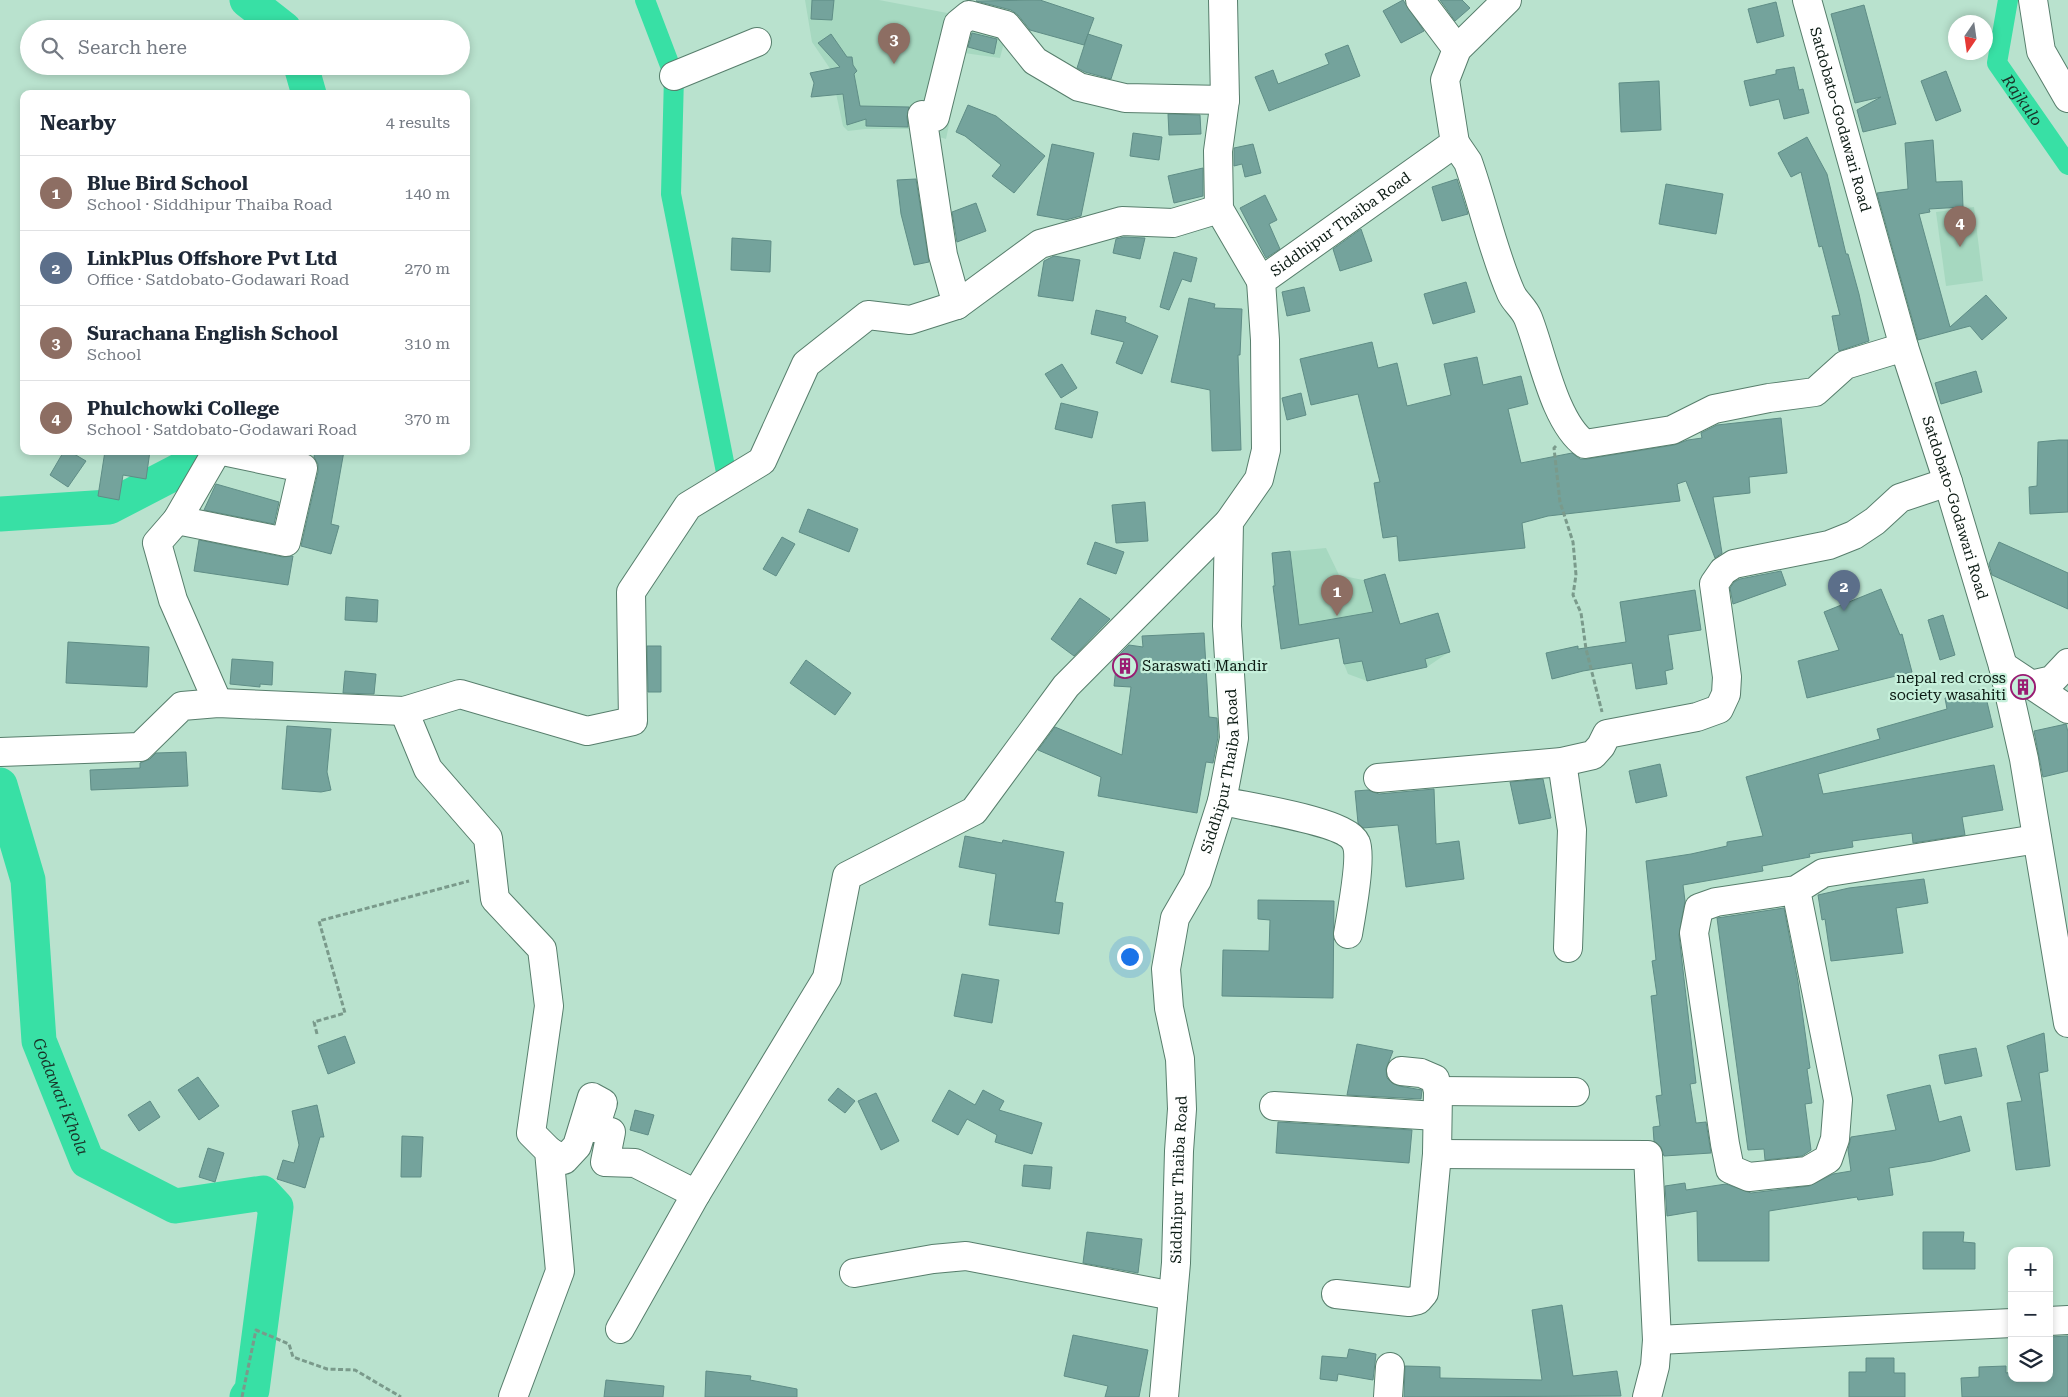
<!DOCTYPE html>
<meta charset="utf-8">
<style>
:root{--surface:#fff;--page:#f6f6f7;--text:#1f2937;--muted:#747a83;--line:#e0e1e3;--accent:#7c3aed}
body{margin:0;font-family:"Roboto Serif",serif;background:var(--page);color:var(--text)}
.controls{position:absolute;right:15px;bottom:15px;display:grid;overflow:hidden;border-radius:10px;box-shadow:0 2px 8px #0003}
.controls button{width:45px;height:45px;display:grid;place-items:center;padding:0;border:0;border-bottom:1px solid var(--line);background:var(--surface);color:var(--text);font:25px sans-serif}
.compass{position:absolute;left:1948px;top:15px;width:45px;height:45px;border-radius:50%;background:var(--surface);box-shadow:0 2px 8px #0003;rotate:193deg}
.you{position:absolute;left:1129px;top:956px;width:18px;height:18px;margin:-12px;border:4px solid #fff;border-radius:50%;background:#1a73e8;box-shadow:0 0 0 8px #1a73e833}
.badge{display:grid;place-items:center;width:32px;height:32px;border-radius:50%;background:var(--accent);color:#fff;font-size:16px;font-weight:700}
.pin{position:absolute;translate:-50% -41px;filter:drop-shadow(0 1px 2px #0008)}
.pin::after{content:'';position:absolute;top:26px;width:18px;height:15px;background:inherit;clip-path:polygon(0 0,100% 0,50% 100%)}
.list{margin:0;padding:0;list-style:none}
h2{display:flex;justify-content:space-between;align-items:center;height:65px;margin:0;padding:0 20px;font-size:21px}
h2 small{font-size:16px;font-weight:400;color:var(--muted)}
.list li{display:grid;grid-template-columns:32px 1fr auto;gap:15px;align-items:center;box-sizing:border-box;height:75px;padding:0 20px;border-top:1px solid var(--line)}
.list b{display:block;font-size:19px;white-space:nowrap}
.list p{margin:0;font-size:16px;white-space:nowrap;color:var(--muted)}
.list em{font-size:16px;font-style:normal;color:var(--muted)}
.icon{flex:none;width:28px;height:28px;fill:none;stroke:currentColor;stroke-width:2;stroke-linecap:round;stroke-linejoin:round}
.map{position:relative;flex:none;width:2068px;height:1397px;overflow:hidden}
.search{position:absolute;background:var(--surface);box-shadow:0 2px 8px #0003;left:20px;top:20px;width:450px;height:55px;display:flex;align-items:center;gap:12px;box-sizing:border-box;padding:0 18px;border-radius:28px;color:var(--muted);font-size:19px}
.panel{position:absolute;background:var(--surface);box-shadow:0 2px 8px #0003;left:20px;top:90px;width:450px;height:365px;border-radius:10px}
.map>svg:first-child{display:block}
</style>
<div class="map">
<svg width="2068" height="1397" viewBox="0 0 2068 1397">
<rect width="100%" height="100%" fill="#b9e2ce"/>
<g fill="#a6d8c0">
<path d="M805,0H879L963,16L1007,31L1000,58L964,53L946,139L911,129H865L848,131L843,126L831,70L812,42Z"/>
<path d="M1974,207L1983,281L1946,286L1936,212Z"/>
<path d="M1326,548L1339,575L1363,580L1385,574L1401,627L1438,613L1449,652L1427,667L1367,681L1348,674L1344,664L1339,638L1281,649L1273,586L1274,575L1272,553Z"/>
</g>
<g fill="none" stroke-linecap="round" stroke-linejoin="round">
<g stroke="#38e0a5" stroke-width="20">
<path d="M645,0L674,76L671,194L728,482"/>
<path id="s1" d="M2008,0L1997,63L2068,165"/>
</g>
<g stroke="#38e0a5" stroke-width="35">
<path d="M247,0L284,29"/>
<path d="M301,66L309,94"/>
<path d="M0,514L109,507L188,466L195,451"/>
<path id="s2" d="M0,785L28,880L39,1041L87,1161L175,1206L263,1193L276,1207L252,1390L247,1397"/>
</g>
</g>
<g fill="#74a39c" stroke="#5f8d86">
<path d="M812,0H834L832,20L811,19Z"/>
<path d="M1040,0L1094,18L1084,45L1030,30L1018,15L1011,10L976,1Z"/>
<path d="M1403,0L1424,31L1401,43L1383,11Z"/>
<path d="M1440,0H1462L1470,8L1455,21Z"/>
<path d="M1776,2L1784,36L1757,43L1748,9Z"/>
<path d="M1864,5L1896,124L1863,132L1857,110L1881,97L1855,103L1831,14Z"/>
<path d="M972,33L997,39L994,54L968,47Z"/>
<path d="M831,34L847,57H852L853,65L857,71L854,74L860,106L909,107L907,117L908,127L866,126V119L847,125L843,94L811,97L814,83L810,73L840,67L818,43Z"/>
<path d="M1088,34L1122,45L1111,79L1085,72L1077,68Z"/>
<path d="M1348,45L1360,76L1269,111L1255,77L1273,70L1278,84L1329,64L1325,54Z"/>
<path d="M1794,67L1799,90L1803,89L1809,113L1784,119L1779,99L1750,106L1744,81L1776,74V70Z"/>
<path d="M1946,71L1961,111L1936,121L1921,81Z"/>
<path d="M1659,81L1661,130L1621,132L1619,83Z"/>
<path d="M968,105L996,116L1045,156L1014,193L992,176L1001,165L965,136L956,132Z"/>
<path d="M1168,114L1200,115L1201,134L1169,135Z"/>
<path d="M1133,133L1162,137L1159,160L1130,156Z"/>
<path d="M1807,137L1827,174L1846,254H1848L1859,294L1869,341L1839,351L1832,316L1840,315L1822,246L1819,247L1801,172L1791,177L1778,153Z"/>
<path d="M1933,140L1936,182L1962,181L1963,207L1929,209L1930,212L1919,214L1950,327L1986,295L2007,318L1982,340L1970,326L1918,340L1877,193L1908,189L1905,143Z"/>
<path d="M1052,144L1094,153L1081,216L1066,220L1037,215Z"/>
<path d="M1253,144L1261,173L1245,177L1242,164L1234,166V148Z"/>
<path d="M1203,168V196L1174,203L1168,176Z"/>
<path d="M916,179L929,262L914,265L901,214L897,180Z"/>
<path d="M1457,179L1468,214L1442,221L1432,187Z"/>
<path d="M1666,184L1723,194L1716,234L1659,224Z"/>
<path d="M1265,195L1277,220L1269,224L1280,249L1266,258L1240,208Z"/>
<path d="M976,203L986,231L957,242L952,212Z"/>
<path d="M1361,229L1372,261L1340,271L1333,249Z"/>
<path d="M1124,237L1145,238L1140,259L1113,253L1116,239Z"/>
<path d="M732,238L771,241L770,272L731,270Z"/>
<path d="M1174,252L1197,258L1191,282L1182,279L1169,310L1160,307Z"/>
<path d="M1054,256L1080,260L1073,301L1038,296L1044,261Z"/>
<path d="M1466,282L1475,312L1433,324L1424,294Z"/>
<path d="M1304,287L1310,311L1287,316L1282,292Z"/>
<path d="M1189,298L1215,304L1214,308L1242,309L1240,355H1238L1241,450L1212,451L1210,390L1171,382Z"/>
<path d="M1096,310L1126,317L1125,322L1158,336L1142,374L1116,363L1124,342L1091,334Z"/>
<path d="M1372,342L1378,368L1397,363L1407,406L1451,395L1444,364L1477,357L1483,385L1521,376L1528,404L1508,409L1521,463L1572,453L1580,459H1587L1674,445L1688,440L1702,438L1701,433L1717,425L1781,418L1787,473L1749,477L1750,493L1713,497L1722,553L1715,558L1686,481L1677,484L1680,501L1548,516L1522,523L1525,548L1399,561L1397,536L1383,538L1374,483L1380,482L1358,394L1311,405L1300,359Z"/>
<path d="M1062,364L1077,388L1061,398L1045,374Z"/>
<path d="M1976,371L1982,392L1941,404L1935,383Z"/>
<path d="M1301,393L1306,415L1287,420L1282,398Z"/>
<path d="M1061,403L1098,412L1092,438L1055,429Z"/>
<path d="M2059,440H2068V512L2030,514L2029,487L2037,486L2038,442Z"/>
<path d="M64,451H69L86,461L68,487L50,475Z"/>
<path d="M105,451H150L146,479L123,475L119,500L98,496Z"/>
<path d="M315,451H344L331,524L339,526L331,554L301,546L318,472V464L314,457Z"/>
<path d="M216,484L279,502L274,524L204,510Z"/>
<path d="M1145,502L1148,541L1116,543L1112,505Z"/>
<path d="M808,509L858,529L849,552L799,532Z"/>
<path d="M782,537L795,544L776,576L763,569Z"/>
<path d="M199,540L283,557L293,556L288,585L194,571Z"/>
<path d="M1095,542L1124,552L1116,574L1087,564Z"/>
<path d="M1999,542L2068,573V609L1992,575L1989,564Z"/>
<path d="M1290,551L1299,625L1373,612L1364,580L1385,574L1400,624L1438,613L1450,652L1425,659L1427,667L1367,681L1362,661L1344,664L1339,638L1281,649L1273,586H1275L1272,553Z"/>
<path d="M1781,571L1786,585L1733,604L1730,588L1734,582L1740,579Z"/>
<path d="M1881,589L1900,635L1902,634L1912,672L1807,698L1798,661L1839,650L1824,612Z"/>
<path d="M1695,590L1701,630L1668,635L1673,669L1665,671L1667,684L1636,689L1632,663L1583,671L1552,679L1546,653L1578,646V649L1626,642L1620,602Z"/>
<path d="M346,597L378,600L377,622L345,620Z"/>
<path d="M1080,598L1110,619L1074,656L1051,639Z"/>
<path d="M1943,615L1955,655L1940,660L1928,620Z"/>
<path d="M1204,633L1209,717L1217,718L1218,737L1213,763L1206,762L1197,813L1098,796L1101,777L1038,750L1055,727L1122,755L1131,687L1114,686L1117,657L1129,645L1143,647L1142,636Z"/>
<path d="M68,642L149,647L147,687L66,683Z"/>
<path d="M647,646H661V692H648Z"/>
<path d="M232,659L273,662L272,685L260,684V687L230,684Z"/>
<path d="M806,660L851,693L835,715L790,683Z"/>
<path d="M345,671L376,674L374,694L343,693Z"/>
<path d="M1984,689L1993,727L1818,774L1823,794L1994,765L2003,810L1962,817L1965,835L1913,843L1912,833L1852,841L1853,847L1809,854L1810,857L1762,866L1763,871L1683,885L1685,901L1679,935L1696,1083L1690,1084L1696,1123L1706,1122L1711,1153L1664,1156L1661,1147L1654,1141L1653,1127L1660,1126L1656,1096L1662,1095L1651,996L1657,995L1652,961L1656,960L1646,861L1691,854L1727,846V842L1763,836L1746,777L1880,739L1877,729L1947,709L1945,698Z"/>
<path d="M2066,724L2068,732V771L2043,777L2034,731Z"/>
<path d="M287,726L331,729L327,772L331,790L321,792L282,789Z"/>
<path d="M186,752L188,786L91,790L90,770L140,768V763L150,759L156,753Z"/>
<path d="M1660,764L1667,796L1636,803L1629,771Z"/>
<path d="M1543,779L1551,818L1519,824L1510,782Z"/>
<path d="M1434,789L1436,844L1459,841L1464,879L1406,887L1398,825L1363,828L1358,823L1355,791L1368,790L1379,794Z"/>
<path d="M965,836L1002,843L1003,840L1064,852L1055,902L1063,903L1059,934L989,925L996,874L959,867Z"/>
<path d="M1924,879L1928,903L1896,908L1903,953L1831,961L1825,919L1822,920L1818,895L1849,888Z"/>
<path d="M1258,900L1334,901L1333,998L1222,996L1223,950L1269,951L1270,920L1258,919Z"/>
<path d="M1784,908L1798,982L1810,1068L1807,1069L1812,1103L1805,1104L1811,1150L1802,1156L1765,1160L1764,1149L1748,1150L1717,918Z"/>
<path d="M962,974L999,980L992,1023L954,1016Z"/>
<path d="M2044,1033L2048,1071L2039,1073L2050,1166L2016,1170L2007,1103L2022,1101L2007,1046Z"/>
<path d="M345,1036L355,1063L328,1074L318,1046Z"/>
<path d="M1357,1044L1393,1051L1386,1069L1387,1078L1392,1083L1399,1086L1422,1090L1421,1099L1347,1095Z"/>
<path d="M1976,1048L1982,1076L1945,1084L1939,1055Z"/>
<path d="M198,1077L219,1106L199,1120L178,1090Z"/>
<path d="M1930,1085L1939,1122L1961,1116L1970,1151L1932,1161L1889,1168L1893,1195L1858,1200L1857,1197L1769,1211V1261H1698L1697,1211L1667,1216L1665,1186L1685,1183L1686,1190L1726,1184L1751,1193L1809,1186L1833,1174L1851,1171L1848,1150L1851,1137L1896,1130L1887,1095Z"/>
<path d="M838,1088L855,1101L845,1113L828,1100Z"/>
<path d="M949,1090L975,1105L983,1090L1004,1101L999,1110L1042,1123L1032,1154L995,1142L997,1135L967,1119L958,1135L932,1121Z"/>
<path d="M876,1093L899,1141L881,1150L858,1101Z"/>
<path d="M150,1101L160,1117L139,1131L128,1115Z"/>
<path d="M317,1105L324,1137H320L305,1188L277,1179L283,1160L294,1163L299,1145L292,1111Z"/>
<path d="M635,1110L654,1115L648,1135L630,1130Z"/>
<path d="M1278,1122L1412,1130L1409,1163L1276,1153Z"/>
<path d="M402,1136L423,1137L421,1177H401Z"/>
<path d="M208,1148L224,1153L215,1182L199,1177Z"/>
<path d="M1024,1165L1052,1167L1050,1189L1022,1186Z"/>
<path d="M1087,1232L1142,1239L1138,1273L1083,1263Z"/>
<path d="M1923,1232H1964L1963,1242L1975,1243V1269H1923Z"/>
<path d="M1562,1305L1573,1376L1617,1371L1621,1396L1404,1397L1405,1366L1440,1367V1378L1542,1380L1532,1310Z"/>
<path d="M1073,1335L1148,1350L1139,1397H1105L1108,1386L1064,1376Z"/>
<path d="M2068,1336V1397H1962L1961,1378L1979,1377V1367L2006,1366V1373L2012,1372V1378H2016V1382L2049,1378V1337Z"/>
<path d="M1349,1349L1376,1354L1373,1380L1338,1374L1337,1381L1320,1379L1322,1356L1347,1358Z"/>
<path d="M1866,1358H1894V1373H1905V1397H1849V1372H1866Z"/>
<path d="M706,1371L751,1376L750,1380L797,1389V1397H705Z"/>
<path d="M606,1380L664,1386L663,1397H604Z"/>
</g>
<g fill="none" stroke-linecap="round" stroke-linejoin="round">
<defs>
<g id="minor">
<path d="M1223,0L1225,100L1218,151L1219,209L1261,281"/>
<path d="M1420,0L1457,49"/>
<path id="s3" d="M1807,0L1904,347L1948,482L2003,666L2024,759L2068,1023"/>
<path d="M2033,0L2041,51L2068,98"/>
<path d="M674,76L757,42"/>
<path d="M1455,143L1468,162C1483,204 1493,252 1511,293C1515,302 1524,308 1528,318C1542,353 1554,422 1585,444L1672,430L1714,409L1769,398L1815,392L1845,365L1904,347"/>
<path d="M957,305L943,255L922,115L935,117L958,24L969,15L1006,25L1035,61L1079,87L1125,98L1225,100"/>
<path d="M217,451L177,520L157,543L173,600L218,703"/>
<path d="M177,520L286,542L303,468L223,451"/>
<path d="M2003,666L2068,709"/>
<path d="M2031,685L2052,680L2068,663"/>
<path d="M404,711L428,769L488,838L495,899L542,949L549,1006L531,1133L549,1151L560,1271L513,1397"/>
<path d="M0,752L140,747L182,706L218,703L404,711L460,694L587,731L633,721L631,592L688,506L762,461L806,364L868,315L910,320L957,305L1040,244L1122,221L1173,223L1219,209"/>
<path d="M1562,762L1572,830L1568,948"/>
<path d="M1378,778L1562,762L1593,755L1601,746L1607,734L1697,717L1719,709L1726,694L1727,677L1714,584L1723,571L1734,564L1829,545L1854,535L1875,521L1900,498L1948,482"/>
<path d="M1222,801C1247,807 1347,821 1356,843C1362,856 1351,917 1348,934"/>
<path d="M1796,890L1838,1100L1835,1139L1828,1159L1807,1171L1749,1177L1730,1169L1725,1144L1694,933L1699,908L1716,902L1796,890L1823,873L2037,839"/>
<path d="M1438,1091L1575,1092"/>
<path d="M1274,1106L1437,1116"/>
<path d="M549,1151L564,1160L577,1146L592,1097L603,1103L595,1128L611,1132L605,1162L635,1163L696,1194"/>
<path d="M1437,1154L1648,1155L1657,1340L1655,1366L1647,1397"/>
<path d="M854,1273L933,1259L966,1256L1173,1296"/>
<path d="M1336,1294L1409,1302L1418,1300L1424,1293L1437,1154L1438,1091L1435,1079L1421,1073L1401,1071"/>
<path d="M2049,1321L2068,1320"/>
<path d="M620,1329L696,1194L827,978L847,876L974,811L1066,686L1229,522"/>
<path d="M1657,1340L2012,1323"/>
<path id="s4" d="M1164,1397L1176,1263L1179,1151L1182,1109L1180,1059L1169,1008L1166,969L1175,918L1197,880L1222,801L1234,738L1227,626L1229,522L1259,479L1266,450L1265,340L1261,281L1455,143L1445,80L1457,49L1507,0"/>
<path d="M1388,1397L1390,1367"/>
</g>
</defs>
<use href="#minor" stroke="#577e6c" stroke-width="30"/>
<g stroke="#7a9a8b" stroke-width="3" stroke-dasharray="5 2.5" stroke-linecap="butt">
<path d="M1556,446L1554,448L1560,502L1573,542L1576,575L1573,595L1581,613L1586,649L1602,712"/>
<path d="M317,1034L314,1022L345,1013L319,921L469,881"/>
<path d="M242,1397L256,1330L289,1344L293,1357L327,1369L355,1370L401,1397"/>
</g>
<use href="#minor" stroke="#fff" stroke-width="28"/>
</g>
<defs>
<symbol id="building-ring" viewBox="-11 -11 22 22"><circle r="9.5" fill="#c6f0db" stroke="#991b72" stroke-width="1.5"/><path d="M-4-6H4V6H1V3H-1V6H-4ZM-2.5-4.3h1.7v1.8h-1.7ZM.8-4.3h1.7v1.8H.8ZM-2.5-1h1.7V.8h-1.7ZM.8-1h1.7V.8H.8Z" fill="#991b72"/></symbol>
</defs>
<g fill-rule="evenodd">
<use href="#building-ring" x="1111" y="652" width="28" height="28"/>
<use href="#building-ring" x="2009" y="673" width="28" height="28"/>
</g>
<g text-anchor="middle" stroke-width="4.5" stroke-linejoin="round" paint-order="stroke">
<g font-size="15" fill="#0c1b14" stroke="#c6f0db">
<text dy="5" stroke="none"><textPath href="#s3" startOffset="124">Satdobato-Godawari Road</textPath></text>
<text dy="5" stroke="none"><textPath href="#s4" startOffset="1238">Siddhipur Thaiba Road</textPath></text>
<text dy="5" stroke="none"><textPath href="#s3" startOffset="529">Satdobato-Godawari Road</textPath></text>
<text dy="5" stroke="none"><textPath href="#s4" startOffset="638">Siddhipur Thaiba Road</textPath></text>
<text dy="5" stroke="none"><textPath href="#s4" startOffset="218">Siddhipur Thaiba Road</textPath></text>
</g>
<g font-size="15" fill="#0c1b14" stroke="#c6f0db" text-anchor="start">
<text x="1142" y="671">Saraswati Mandir</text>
<text x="2006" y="683" text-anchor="end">nepal red cross<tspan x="2006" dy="17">society wasahiti</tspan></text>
</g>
<g font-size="16" font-style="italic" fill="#193227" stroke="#c6f0db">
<text dy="6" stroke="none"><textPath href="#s1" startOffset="109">Rajkulo</textPath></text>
<text dy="6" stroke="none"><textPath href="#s2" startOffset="320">Godawari Khola</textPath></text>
</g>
</g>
</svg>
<div class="controls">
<button>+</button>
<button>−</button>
<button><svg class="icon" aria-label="layers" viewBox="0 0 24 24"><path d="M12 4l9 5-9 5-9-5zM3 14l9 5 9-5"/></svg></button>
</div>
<svg class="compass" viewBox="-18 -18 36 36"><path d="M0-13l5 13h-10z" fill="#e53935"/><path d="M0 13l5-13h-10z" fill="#747a83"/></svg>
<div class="you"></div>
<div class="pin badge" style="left:1337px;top:616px;background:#8d6e63">1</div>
<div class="pin badge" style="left:1844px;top:611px;background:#5c6f8a">2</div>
<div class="pin badge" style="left:894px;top:64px;background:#8d6e63">3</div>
<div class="pin badge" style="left:1960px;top:247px;background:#8d6e63">4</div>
<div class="search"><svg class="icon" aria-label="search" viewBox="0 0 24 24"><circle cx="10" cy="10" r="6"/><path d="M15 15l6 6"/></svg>Search here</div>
<section class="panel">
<h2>Nearby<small>4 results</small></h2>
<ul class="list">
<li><span class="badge" style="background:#8d6e63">1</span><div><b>Blue Bird School</b><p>School · Siddhipur Thaiba Road</p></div><em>140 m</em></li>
<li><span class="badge" style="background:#5c6f8a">2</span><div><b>LinkPlus Offshore Pvt Ltd</b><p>Office · Satdobato-Godawari Road</p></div><em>270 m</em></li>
<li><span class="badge" style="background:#8d6e63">3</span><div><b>Surachana English School</b><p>School</p></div><em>310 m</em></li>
<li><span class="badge" style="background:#8d6e63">4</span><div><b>Phulchowki College</b><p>School · Satdobato-Godawari Road</p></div><em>370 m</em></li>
</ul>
</section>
</div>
